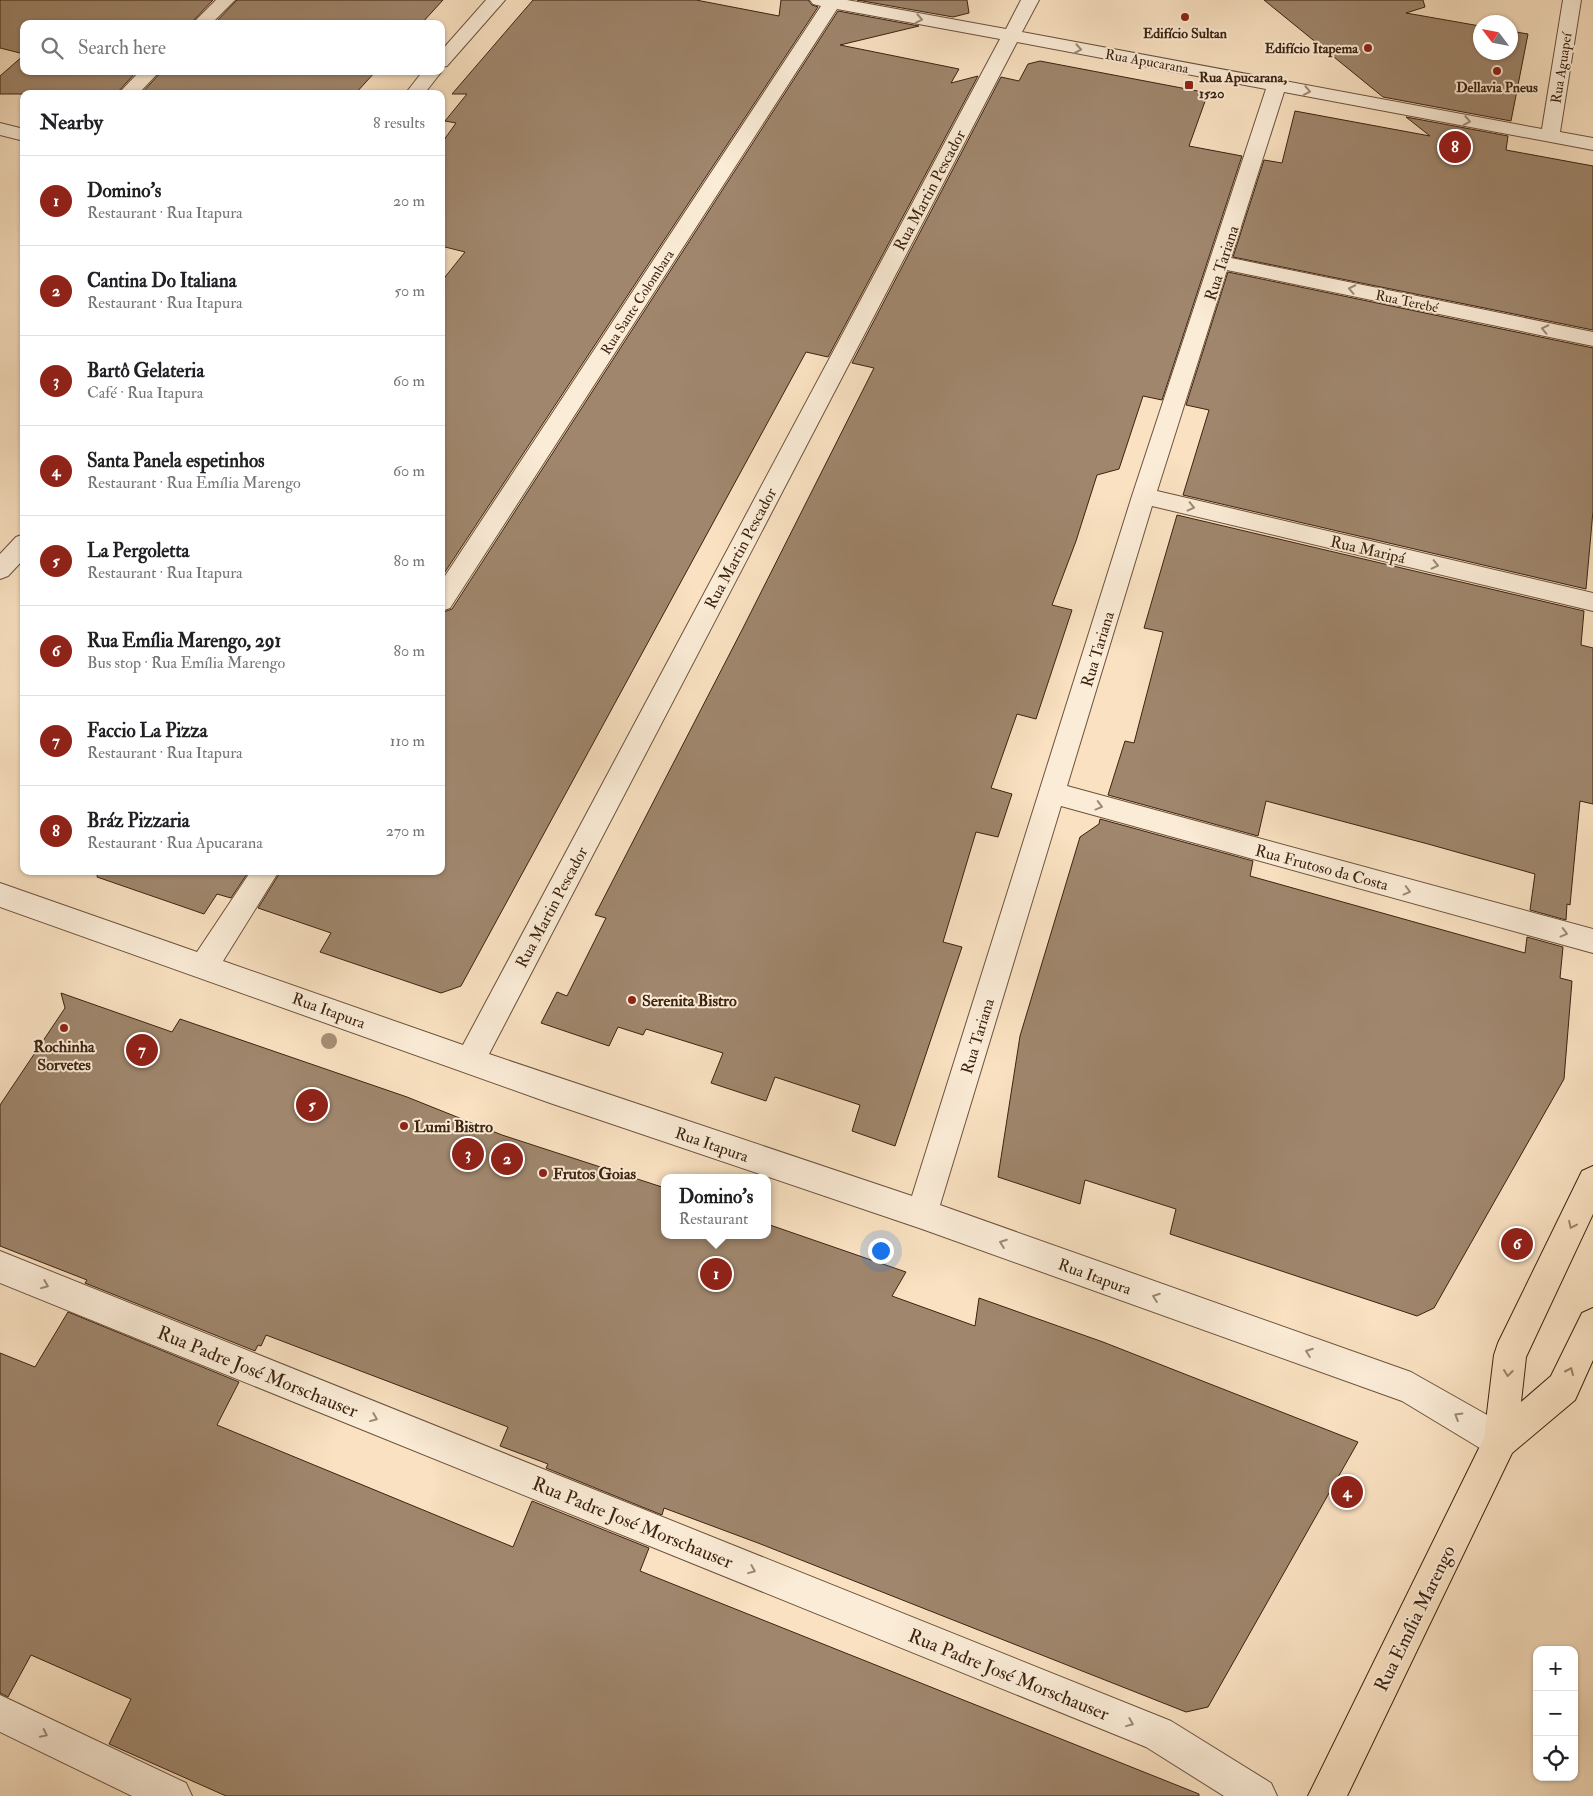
<!DOCTYPE html>
<meta charset="utf-8">
<style>
:root{--surface:#fff;--page:#f6f6f6;--text:#202124;--muted:#757577;--line:#e0e0e0;--accent:#8f2418}
body{margin:0;font-family:"IM FELL Double Pica",serif;background:var(--page);color:var(--text)}
.controls{position:absolute;right:15px;bottom:15px;display:grid;overflow:hidden;border-radius:10px;box-shadow:0 1px 4px #0004}
.controls button{width:45px;height:45px;display:grid;place-items:center;padding:0;border:0;border-bottom:1px solid var(--line);background:var(--surface);color:var(--text);font:25px sans-serif}
.compass{position:absolute;left:1473px;top:15px;width:45px;height:45px;border-radius:50%;background:var(--surface);box-shadow:0 1px 4px #0004;rotate:302deg}
.you{position:absolute;left:880px;top:1250px;width:18px;height:18px;margin:-12px;border:4px solid #fff;border-radius:50%;background:#1a73e8;box-shadow:0 0 0 8px #1a73e833}
.badge{display:grid;place-items:center;width:32px;height:32px;border-radius:50%;background:var(--accent);color:#fff;font-size:16px;font-weight:700}
.pin{position:absolute;translate:-50% -50%;border:2px solid #fff;box-shadow:0 1px 5px #0006}
.popup{position:absolute;left:661px;top:1174px;width:110px;height:65px;box-sizing:border-box;display:grid;place-content:center;border-radius:10px;background:var(--surface);filter:drop-shadow(0 1px 4px #0005);font-size:16px;white-space:nowrap;color:var(--muted)}
.popup b{font-size:19px;color:var(--text)}
.popup::after{content:'';position:absolute;left:50%;top:100%;margin-left:-10px;border:10px solid transparent;border-top-color:var(--surface)}
.list{margin:0;padding:0;list-style:none}
h2{display:flex;justify-content:space-between;align-items:center;height:65px;margin:0;padding:0 20px;font-size:21px}
h2 small{font-size:16px;font-weight:400;color:var(--muted)}
.list li{display:grid;grid-template-columns:32px 1fr auto;gap:15px;align-items:center;box-sizing:border-box;height:90px;padding:0 20px;border-top:1px solid var(--line)}
.list b{display:block;font-size:19px;white-space:nowrap}
.list p{margin:0;font-size:16px;white-space:nowrap;color:var(--muted)}
.list em{font-size:16px;font-style:normal;color:var(--muted)}
.icon{flex:none;width:28px;height:28px;fill:none;stroke:currentColor;stroke-width:2;stroke-linecap:round;stroke-linejoin:round}
.map{position:relative;flex:none;width:1593px;height:1796px;overflow:hidden}
.search{position:absolute;background:var(--surface);box-shadow:0 1px 4px #0004;left:20px;top:20px;width:425px;height:55px;display:flex;align-items:center;gap:12px;box-sizing:border-box;padding:0 18px;border-radius:10px;color:var(--muted);font-size:19px}
.panel{position:absolute;background:var(--surface);box-shadow:0 1px 4px #0004;left:20px;top:90px;width:425px;height:785px;border-radius:10px}
.map>svg:first-child{display:block}
</style>
<div class="map">
<svg width="1593" height="1796" viewBox="0 0 1593 1796">
<rect width="100%" height="100%" fill="#f9e1c1"/>
<filter id="stains"><feTurbulence type="fractalNoise" baseFrequency=".004" numOctaves="4"/><feColorMatrix values="0 0 0 0 .2 0 0 0 0 .09 0 0 0 0 .02 0 0 0 .5 -.17"/></filter>
<radialGradient id="worn" r=".72"><stop offset=".6" stop-color="#630" stop-opacity="0"/><stop offset="1" stop-color="#630" stop-opacity=".3"/></radialGradient>
<g fill="#9f866c" stroke="#3d2310">
<path d="M0,0H213L190,24H24V54L0,48Z"/>
<path d="M237,0H443L421,24H214Z"/>
<path d="M533,0H696L779,16L781,0H808L812,5L818,7L441,578V282L465,252L441,246V144L456,123L445,121L467,94H452Z"/>
<path d="M857,0H967L969,13L953,17Z"/>
<path d="M1264,0H1423L1425,7L1406,13L1480,26V52H1510V31L1528,34L1511,121L1383,97Z"/>
<path d="M838,11L919,26L840,45L959,69L951,83L978,76L828,357L806,352L461,986L441,993L320,952L331,933L258,908L281,871H441V613L452,609Z"/>
<path d="M24,55V71H137L116,94H0V76Z"/>
<path d="M1040,61L1208,93L1189,146L1242,156L1162,400L1143,396L1119,469L1097,475L1076,541L1052,605L1072,610L1036,719L1017,714L991,788L1012,794L998,837L976,832L943,942L962,947L895,1146L852,1131L860,1105L775,1077L766,1101L711,1083L723,1053L646,1029L643,1035L618,1027L609,1046L541,1023L557,992L567,996L606,918L595,915L743,628L874,368L852,363L1001,77L1019,81L1028,64Z"/>
<path d="M162,71H376L355,94H141Z"/>
<path d="M1295,111L1430,136L1406,117L1508,136L1506,150L1593,166V330L1233,257L1264,160L1282,163Z"/>
<path d="M1228,272L1593,348V511L1586,589L1183,495L1209,410L1186,405Z"/>
<path d="M1177,515L1584,611L1581,645L1593,648V804L1580,801L1570,905L1567,904L1566,920L1530,910L1535,874L1428,844L1266,801L1258,836L1108,795L1125,741L1134,743L1163,632L1144,628Z"/>
<path d="M1100,819L1253,861L1250,876L1525,953L1527,937L1563,947L1560,978L1572,981L1564,1079L1434,1308L1417,1316L1170,1234L1176,1209L1085,1180L1080,1204L998,1177L1020,1036L1080,837L1099,824Z"/>
<path d="M98,871H249L231,898L217,894L204,914L97,877Z"/>
<path d="M61,993L172,1032L180,1019L407,1097L502,1135L665,1188V1235H767V1224L906,1272L892,1296L975,1326L979,1298L1103,1342L1358,1442L1208,1707L1186,1712L758,1543L664,1508L662,1515L546,1468L548,1464L500,1446L508,1427L266,1335L261,1346L258,1345L255,1351L85,1283L87,1280L0,1246V1105L65,1008Z"/>
<path d="M68,1312L239,1382L217,1425L513,1547L532,1501L649,1548L640,1571L1199,1794V1796H226L109,1744L131,1699L31,1655L8,1697L0,1693V1353L35,1367Z"/>
</g>
<g fill="none" stroke-linecap="round" stroke-linejoin="round">
<defs>
<g id="minor">
<path d="M216,0H235L211,24H192Z"/>
<path d="M486,0H505L447,66L441,67V51Z"/>
<path d="M810,0H847L1006,29L1021,0H1039L1022,32L1542,129L1563,0H1581L1560,132L1593,138V150L1284,92L1231,258L1593,332V346L1227,270L1157,491L1593,593V611L1152,506L1067,786L1593,929V953L1061,806L940,1205L1411,1372L1512,1429L1517,1441L1512,1453L1500,1458L1488,1453L1402,1401L922,1229L550,1103L0,907V883L197,952L251,871H279L223,961L463,1045L1000,39L837,9L450,608L441,611V582L821,6L813,4ZM1017,42L1266,89L1132,496L912,1196L489,1054Z"/>
<path d="M441,70L442,71L424,94H405L423,71Z"/>
<path d="M140,71H160L138,94H118Z"/>
<path d="M0,123L24,129V141L0,135Z"/>
<path d="M24,534V559L8,576L0,579V554L16,537Z"/>
<path d="M0,1251L1171,1721L1271,1783L1277,1796H1224L1146,1747L0,1283Z"/>
<path d="M0,1695L186,1783L192,1796H132L0,1732Z"/>
</g>
<path id="major" d="M1593,1166V1214L1526,1357L1521,1402L1551,1376L1582,1313L1593,1308V1360L1575,1400L1512,1453L1347,1796H1308L1484,1438L1494,1355L1498,1343L1582,1171Z"/>
</defs>
<use href="#minor" stroke="#6c523c" stroke-width="2"/>
<use href="#major" stroke="#3d2310" stroke-width="2"/>
<use href="#minor" fill="#fbecd7" fill-rule="evenodd"/>
<use href="#major" fill="#f9e1c1" fill-rule="evenodd"/>
</g>
<circle fill="#a78e74" cx="329" cy="1041" r="8"/>
<defs><path id="oneway-chevron" d="M-2-3.5L2.5 0L-2 3.5" fill="none" stroke-width="1.6" stroke-linecap="round" stroke-linejoin="round" transform="scale(1.25)"/></defs>
<g stroke="#9c8874">
<use href="#oneway-chevron" transform="translate(919 19) rotate(11)"/>
<use href="#oneway-chevron" transform="translate(1078 49) rotate(10)"/>
<use href="#oneway-chevron" transform="translate(1307 91) rotate(11)"/>
<use href="#oneway-chevron" transform="translate(1467 121) rotate(11)"/>
<use href="#oneway-chevron" transform="translate(1352 289) rotate(-168)"/>
<use href="#oneway-chevron" transform="translate(1545 329) rotate(-168)"/>
<use href="#oneway-chevron" transform="translate(1191 507) rotate(13)"/>
<use href="#oneway-chevron" transform="translate(1435 565) rotate(13)"/>
<use href="#oneway-chevron" transform="translate(1099 806) rotate(15)"/>
<use href="#oneway-chevron" transform="translate(1407 891) rotate(15)"/>
<use href="#oneway-chevron" transform="translate(1564 933) rotate(15)"/>
<use href="#oneway-chevron" transform="translate(1003 1243) rotate(-160)"/>
<use href="#oneway-chevron" transform="translate(45 1285) rotate(22)"/>
<use href="#oneway-chevron" transform="translate(1156 1297) rotate(-160)"/>
<use href="#oneway-chevron" transform="translate(1309 1352) rotate(-160)"/>
<use href="#oneway-chevron" transform="translate(1458 1416) rotate(-149)"/>
<use href="#oneway-chevron" transform="translate(374 1418) rotate(22)"/>
<use href="#oneway-chevron" transform="translate(752 1570) rotate(22)"/>
<use href="#oneway-chevron" transform="translate(1130 1723) rotate(22)"/>
<use href="#oneway-chevron" transform="translate(44 1734) rotate(26)"/>
</g>
<g stroke="#9b8268">
<use href="#oneway-chevron" transform="translate(1572 1225) rotate(115)"/>
<use href="#oneway-chevron" transform="translate(1570 1371) rotate(-66)"/>
<use href="#oneway-chevron" transform="translate(1508 1373) rotate(97)"/>
</g>
<g fill="#8f2418" stroke="#fbecd7" stroke-width="2">
<circle cx="1185" cy="17" r="5"/>
<circle cx="1368" cy="48" r="5"/>
<circle cx="1497" cy="71" r="5"/>
<rect x="1184" y="80" width="10" height="10" rx="2.5"/>
<circle cx="632" cy="1000" r="5"/>
<circle cx="64" cy="1028" r="5"/>
<circle cx="404" cy="1126" r="5"/>
<circle cx="543" cy="1173" r="5"/>
</g>
<g text-anchor="middle" stroke-width="4" stroke-linejoin="round" paint-order="stroke">
<g font-size="14" font-weight="bold" fill="#3d2310" stroke="#fbecd7">
<text x="1185" y="38">Edifício Sultan</text>
<text x="1358" y="53" text-anchor="end">Edifício Itapema</text>
<text x="1199" y="82" text-anchor="start">Rua Apucarana,<tspan x="1199" dy="16">1520</tspan></text>
<text x="1497" y="92">Dellavia Pneus</text>
</g>
<g font-size="14" fill="#3d2310" stroke="#fbecd7">
<text transform="translate(1147 61) rotate(10)" y="5">Rua Apucarana</text>
<text transform="translate(1561 68) rotate(-81)" y="5">Rua Aguapeí</text>
<text transform="translate(1407 301) rotate(12)" y="5">Rua Terebé</text>
<text transform="translate(637 302) rotate(-57)" y="5">Rua Sante Colombara</text>
</g>
<g font-size="16" fill="#3d2310" stroke="#fbecd7">
<text transform="translate(929 190) rotate(-62)" y="6">Rua Martin Pescador</text>
<text transform="translate(1221 263) rotate(-72)" y="6">Rua Tariana</text>
<text transform="translate(740 548) rotate(-62)" y="6">Rua Martin Pescador</text>
<text transform="translate(1368 549) rotate(13)" y="6">Rua Maripá</text>
<text transform="translate(1097 649) rotate(-73)" y="6">Rua Tariana</text>
<text transform="translate(1322 867) rotate(15)" y="6">Rua Frutoso da Costa</text>
<text transform="translate(551 907) rotate(-62)" y="6">Rua Martin Pescador</text>
<text transform="translate(329 1010) rotate(20)" y="6">Rua Itapura</text>
<text transform="translate(977 1036) rotate(-73)" y="6">Rua Tariana</text>
<text transform="translate(712 1144) rotate(19)" y="6">Rua Itapura</text>
<text transform="translate(1095 1276) rotate(20)" y="6">Rua Itapura</text>
</g>
<g font-size="16" font-weight="bold" fill="#3d2310" stroke="#fbecd7" text-anchor="start">
<text x="642" y="1006">Serenita Bistro</text>
<text x="64" y="1052" text-anchor="middle">Rochinha<tspan x="64" dy="18">Sorvetes</tspan></text>
<text x="414" y="1132">Lumi Bistro</text>
<text x="553" y="1179">Frutos Goias</text>
</g>
<g font-size="19" fill="#3d2310" stroke="#fbecd7">
<text transform="translate(258 1371) rotate(22)" y="7">Rua Padre José Morschauser</text>
<text transform="translate(633 1522) rotate(22)" y="7">Rua Padre José Morschauser</text>
<text transform="translate(1414 1618) rotate(-64)" y="7">Rua Emília Marengo</text>
<text transform="translate(1009 1674) rotate(22)" y="7">Rua Padre José Morschauser</text>
</g>
</g>
<rect width="100%" height="100%" filter="url(#stains)"/>
<rect width="100%" height="100%" fill="url(#worn)"/>
</svg>
<div class="controls">
<button>+</button>
<button>−</button>
<button><svg class="icon" aria-label="locate" viewBox="0 0 24 24"><circle cx="12" cy="12" r="6"/><path d="M12 2v4M12 18v4M2 12h4M18 12h4"/></svg></button>
</div>
<svg class="compass" viewBox="-18 -18 36 36"><path d="M0-13l5 13h-10z" fill="#e53935"/><path d="M0 13l5-13h-10z" fill="#757577"/></svg>
<div class="you"></div>
<div class="pin badge" style="left:716px;top:1274px">1</div>
<div class="popup"><b>Domino's</b>Restaurant</div>
<div class="pin badge" style="left:507px;top:1159px">2</div>
<div class="pin badge" style="left:468px;top:1154px">3</div>
<div class="pin badge" style="left:1347px;top:1492px">4</div>
<div class="pin badge" style="left:312px;top:1105px">5</div>
<div class="pin badge" style="left:1517px;top:1244px">6</div>
<div class="pin badge" style="left:142px;top:1050px">7</div>
<div class="pin badge" style="left:1455px;top:147px">8</div>
<div class="search"><svg class="icon" aria-label="search" viewBox="0 0 24 24"><circle cx="10" cy="10" r="6"/><path d="M15 15l6 6"/></svg>Search here</div>
<section class="panel">
<h2>Nearby<small>8 results</small></h2>
<ul class="list">
<li><span class="badge">1</span><div><b>Domino's</b><p>Restaurant · Rua Itapura</p></div><em>20 m</em></li>
<li><span class="badge">2</span><div><b>Cantina Do Italiana</b><p>Restaurant · Rua Itapura</p></div><em>50 m</em></li>
<li><span class="badge">3</span><div><b>Bartô Gelateria</b><p>Café · Rua Itapura</p></div><em>60 m</em></li>
<li><span class="badge">4</span><div><b>Santa Panela espetinhos</b><p>Restaurant · Rua Emília Marengo</p></div><em>60 m</em></li>
<li><span class="badge">5</span><div><b>La Pergoletta</b><p>Restaurant · Rua Itapura</p></div><em>80 m</em></li>
<li><span class="badge">6</span><div><b>Rua Emília Marengo, 291</b><p>Bus stop · Rua Emília Marengo</p></div><em>80 m</em></li>
<li><span class="badge">7</span><div><b>Faccio La Pizza</b><p>Restaurant · Rua Itapura</p></div><em>110 m</em></li>
<li><span class="badge">8</span><div><b>Bráz Pizzaria</b><p>Restaurant · Rua Apucarana</p></div><em>270 m</em></li>
</ul>
</section>
</div>
